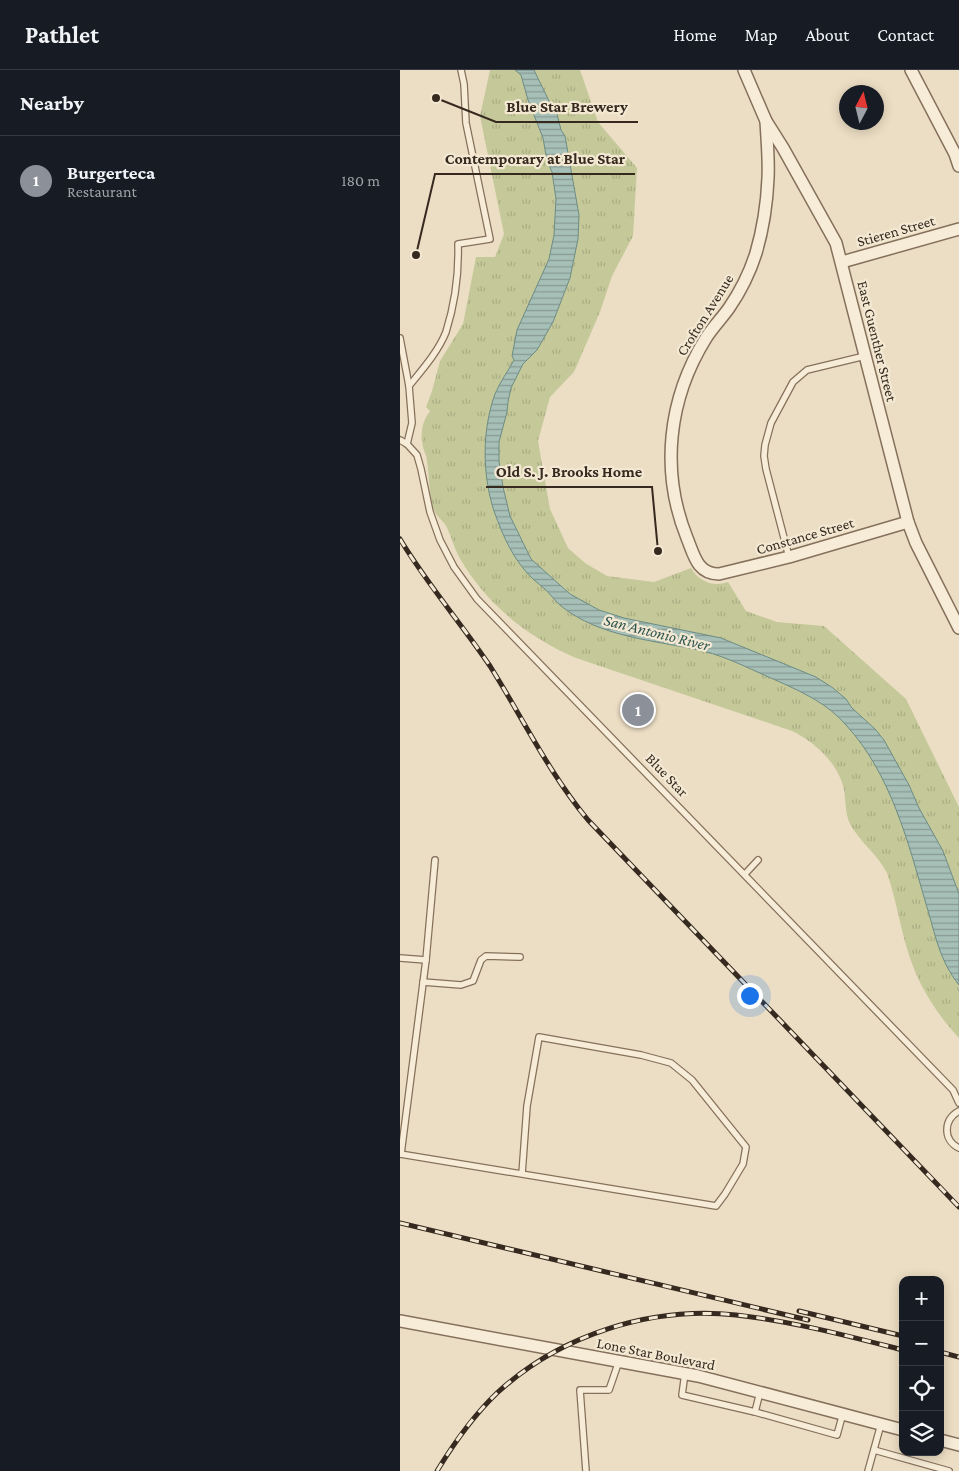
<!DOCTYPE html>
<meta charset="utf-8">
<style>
:root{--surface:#171b24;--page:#20242c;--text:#f1f3f6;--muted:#9ea1a6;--line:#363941;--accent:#8c9099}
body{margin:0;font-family:"Crimson Pro",serif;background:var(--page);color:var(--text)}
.controls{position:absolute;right:15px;bottom:15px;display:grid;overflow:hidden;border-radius:10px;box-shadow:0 2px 12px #0003}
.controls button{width:45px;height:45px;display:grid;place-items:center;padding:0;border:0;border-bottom:1px solid var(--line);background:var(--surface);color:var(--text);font:25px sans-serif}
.compass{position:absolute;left:439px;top:15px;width:45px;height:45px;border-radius:50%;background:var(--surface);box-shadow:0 2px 12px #0003;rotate:7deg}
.you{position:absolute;left:349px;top:925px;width:18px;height:18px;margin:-12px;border:4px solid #fff;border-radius:50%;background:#1a73e8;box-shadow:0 0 0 8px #1a73e833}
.badge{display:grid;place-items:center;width:32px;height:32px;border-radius:50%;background:var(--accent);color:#fff;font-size:16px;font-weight:700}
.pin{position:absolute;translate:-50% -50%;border:2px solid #fff;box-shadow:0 1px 5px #0006}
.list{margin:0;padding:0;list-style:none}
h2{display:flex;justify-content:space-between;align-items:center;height:65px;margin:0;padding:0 20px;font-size:21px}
h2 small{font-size:16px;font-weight:400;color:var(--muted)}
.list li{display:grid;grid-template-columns:32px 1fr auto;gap:15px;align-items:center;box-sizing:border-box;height:90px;padding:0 20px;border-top:1px solid var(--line)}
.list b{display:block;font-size:19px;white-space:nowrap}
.list p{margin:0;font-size:16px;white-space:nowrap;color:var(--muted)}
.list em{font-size:16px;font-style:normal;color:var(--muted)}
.icon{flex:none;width:28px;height:28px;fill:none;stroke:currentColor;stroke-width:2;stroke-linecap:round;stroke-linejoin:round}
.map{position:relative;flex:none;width:559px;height:1401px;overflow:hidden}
header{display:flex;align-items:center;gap:30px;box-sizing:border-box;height:70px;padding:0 25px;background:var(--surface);border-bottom:1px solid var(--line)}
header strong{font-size:24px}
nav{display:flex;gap:28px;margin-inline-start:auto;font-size:18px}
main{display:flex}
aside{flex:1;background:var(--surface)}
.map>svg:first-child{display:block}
</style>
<header>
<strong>Pathlet</strong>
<nav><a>Home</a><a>Map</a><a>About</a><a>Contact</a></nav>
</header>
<main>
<aside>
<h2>Nearby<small></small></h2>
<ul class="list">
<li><span class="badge">1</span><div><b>Burgerteca</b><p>Restaurant</p></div><em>180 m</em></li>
</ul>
</aside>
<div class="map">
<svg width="559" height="1401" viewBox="0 0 559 1401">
<defs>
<pattern id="park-tufts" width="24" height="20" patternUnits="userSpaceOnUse" patternTransform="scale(1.25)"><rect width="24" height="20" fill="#c5c999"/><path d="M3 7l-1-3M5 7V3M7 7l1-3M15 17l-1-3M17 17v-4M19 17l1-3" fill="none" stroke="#aaad83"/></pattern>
<pattern id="water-rules" width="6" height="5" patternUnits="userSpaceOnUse" patternTransform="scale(1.25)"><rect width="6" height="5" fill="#a6bfb7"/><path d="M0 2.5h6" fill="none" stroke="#889b94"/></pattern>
</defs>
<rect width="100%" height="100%" fill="#ecdec4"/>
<path fill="url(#park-tufts)" d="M90,0H180L198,52L237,98L233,166L212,206L200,242L174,302L150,327L138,371L150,439L168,478L185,493L207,506L254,512L291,498C299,512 313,517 328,512L346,541L377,552L424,556L506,629L559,737V968C536,943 518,915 508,882C500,856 496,829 487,803C478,785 460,772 450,754C445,744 446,731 444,720C439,694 415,672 392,661L176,588C126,566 86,534 59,487C54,478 52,468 47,458C44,450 35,447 33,437C29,422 29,406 27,391C27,386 24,382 23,377C20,363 22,352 30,341L26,337L32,321L40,291L63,254L76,187H95L104,164L80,46Z"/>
<path fill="url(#water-rules)" stroke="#6d8c84" d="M115,0H134L150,33L156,40L161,60L165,66L179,145L178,169L170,208L153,252L137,280L123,294L111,318L108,332L107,342L99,372V391L103,417L110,446L131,489L170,524L199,540L224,548L321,568L416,607L433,618L446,629L452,638L475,659L484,670L509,715L519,738L543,781L559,824V915C539,890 535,863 526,834C508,772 491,704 446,655C428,634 404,623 380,612C356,602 328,587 303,581C255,570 201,568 161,536C155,531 151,525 146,520C142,516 137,513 133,509C113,490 103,466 94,441C82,404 82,360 95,324C100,312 108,301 114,290L112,286L117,260L149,189L154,165L156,129L152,102L147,91L143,68L128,30L121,5Z"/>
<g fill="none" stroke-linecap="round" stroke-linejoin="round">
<defs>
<g id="service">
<path d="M0,268L9,316L12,353L7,374"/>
<path d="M9,316C22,300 38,282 46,262C55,233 59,203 58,174L90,169L66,53L64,14L61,0"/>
<path d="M0,370L7,374L17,385L21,399L30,442L40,470L54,497L77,529L553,1020L559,1033"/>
<path d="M389,487L366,399L364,386L365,375L371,353L393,312L407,300L465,286"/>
<path d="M345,804L358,790"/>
<path d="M0,888L26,890"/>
<path d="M23,912L61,915L73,911L81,890L86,886L120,887"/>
<path d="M559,1041C543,1050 543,1070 559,1078"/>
<path d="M0,1084L316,1136L325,1124L343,1094L346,1077L292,1010L271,993L241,985L139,967L127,1036L122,1104"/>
<path d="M1,1084L26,890L35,790"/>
<path d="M285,1303L282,1325L355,1342"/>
<path d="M360,1322L355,1342L437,1365L443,1343"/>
<path d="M474,1380L549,1401"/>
<path d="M186,1401L180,1320H209L219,1291"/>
<path d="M468,1401L481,1354"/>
</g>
<g id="minor">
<path d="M344,0L366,51L383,78L436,173L508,452L516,473L559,558"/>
<path d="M511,0L555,84L559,96"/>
<path d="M366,51C367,70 369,90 368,108C367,133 363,159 356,183C350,202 340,222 329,238C322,248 313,257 306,268C268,329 260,401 287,468C294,485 297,504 319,504L389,487L508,452"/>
<path d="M442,192L559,159"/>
<path d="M0,1251L298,1306L503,1360"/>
<path d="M540,1370L559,1375"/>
</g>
</defs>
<use href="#service" stroke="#85705c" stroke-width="8"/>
<use href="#minor" stroke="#85705c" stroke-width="14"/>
<use href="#service" stroke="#f7ecd7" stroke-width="5.5"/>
<use href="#minor" stroke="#f7ecd7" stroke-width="11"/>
<defs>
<g id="rail">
<path d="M0,469C27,514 61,553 90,596C122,647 149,703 188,750L559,1137"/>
<path d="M0,1153L408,1250"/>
<path d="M399,1241L503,1266"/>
<path d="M540,1282L559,1287"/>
<path d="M37,1401C54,1373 73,1346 97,1323C160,1265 250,1236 336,1245C392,1251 448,1266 503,1280"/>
</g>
</defs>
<use href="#rail" stroke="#36291f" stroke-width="5"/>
<use href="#rail" stroke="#f3e9d3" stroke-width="3" stroke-dasharray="9" stroke-linecap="butt"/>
</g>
<g text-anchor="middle" stroke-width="4.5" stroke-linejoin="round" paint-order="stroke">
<g font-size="15" fill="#36291f" stroke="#f3e9d3">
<text transform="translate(496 161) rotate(-16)" y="5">Stieren Street</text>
<text transform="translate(305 245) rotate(-58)" y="5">Crofton Avenue</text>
<text transform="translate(477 271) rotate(76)" y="5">East Guenther Street</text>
<text transform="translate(405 466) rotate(-16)" y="5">Constance Street</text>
<text transform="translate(267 705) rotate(46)" y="5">Blue Star</text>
<text transform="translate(256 1284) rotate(11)" y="5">Lone Star Boulevard</text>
</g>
<g font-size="16" font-style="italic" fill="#2f5551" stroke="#f3e9d3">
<text transform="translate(257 562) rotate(14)" y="6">San Antonio River</text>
</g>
</g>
<path fill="none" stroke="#36291f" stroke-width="2" d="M36 28L96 52H238M16 185L35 104H235M258 481L252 417H86"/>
<g fill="#36291f" stroke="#f3e9d3" stroke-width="2">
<circle cx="36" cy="28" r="5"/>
<circle cx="16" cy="185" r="5"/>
<circle cx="258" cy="481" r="5"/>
</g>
<g font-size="16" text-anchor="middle" font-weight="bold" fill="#36291f" stroke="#f3e9d3" stroke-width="4.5" stroke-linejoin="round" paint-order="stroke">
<text x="167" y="42">Blue Star Brewery</text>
<text x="135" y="94">Contemporary at Blue Star</text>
<text x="169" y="407">Old S. J. Brooks Home</text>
</g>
</svg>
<div class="controls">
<button>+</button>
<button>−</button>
<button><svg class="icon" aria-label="locate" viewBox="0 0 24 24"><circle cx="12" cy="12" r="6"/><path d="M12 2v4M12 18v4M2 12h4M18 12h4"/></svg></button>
<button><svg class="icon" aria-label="layers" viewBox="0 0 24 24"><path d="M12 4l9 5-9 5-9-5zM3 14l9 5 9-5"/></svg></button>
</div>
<svg class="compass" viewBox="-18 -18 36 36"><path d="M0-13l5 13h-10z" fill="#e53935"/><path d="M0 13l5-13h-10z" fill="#9ea1a6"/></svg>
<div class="you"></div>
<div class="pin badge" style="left:238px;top:640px">1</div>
</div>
</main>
